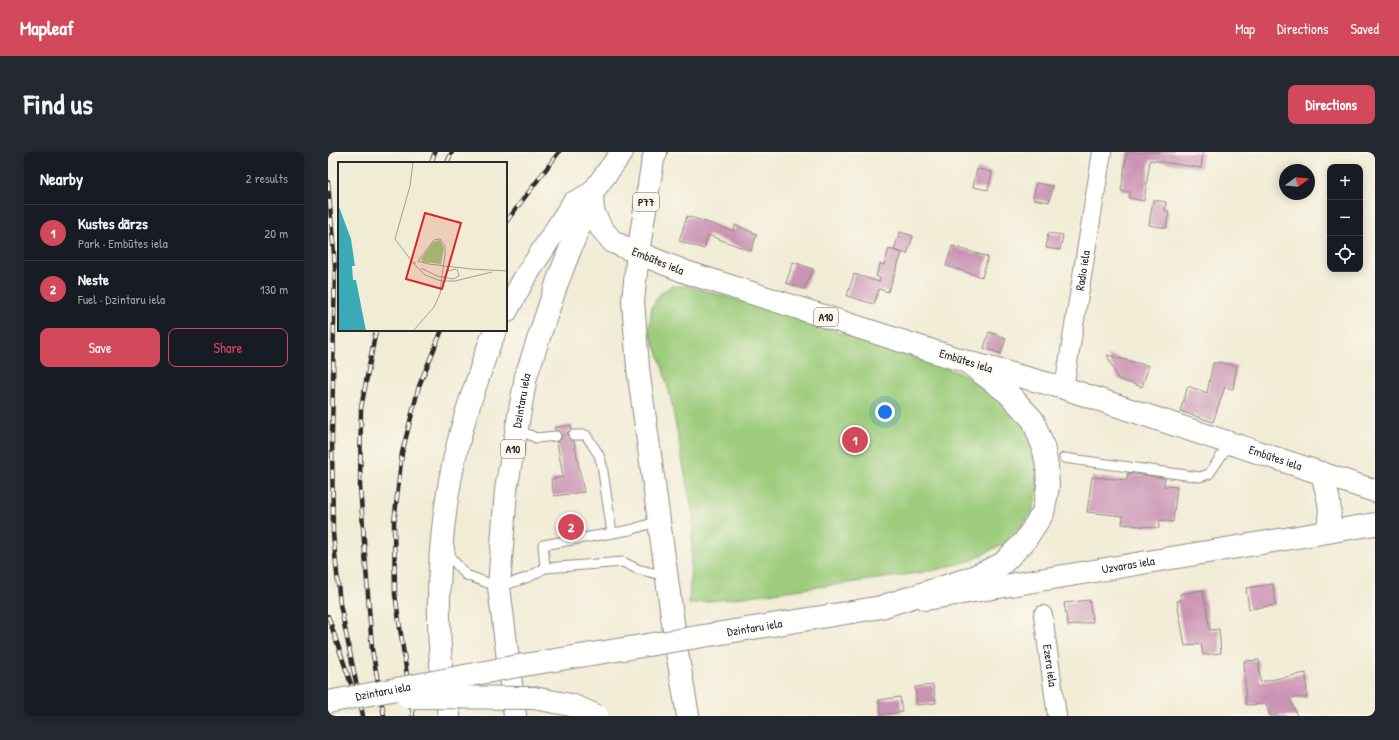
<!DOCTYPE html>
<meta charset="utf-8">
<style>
:root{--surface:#171b24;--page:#242831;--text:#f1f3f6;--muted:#9ea1a6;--line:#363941;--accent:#d1495b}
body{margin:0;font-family:"Patrick Hand",sans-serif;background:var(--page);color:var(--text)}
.controls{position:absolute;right:12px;top:12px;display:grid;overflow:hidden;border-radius:8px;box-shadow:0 2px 10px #0003}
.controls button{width:36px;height:36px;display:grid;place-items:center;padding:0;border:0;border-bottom:1px solid var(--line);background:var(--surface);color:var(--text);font:20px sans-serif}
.compass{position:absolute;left:951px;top:12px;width:36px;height:36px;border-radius:50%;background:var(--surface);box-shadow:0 2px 10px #0003;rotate:74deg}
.you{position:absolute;left:557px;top:260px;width:14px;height:14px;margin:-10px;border:3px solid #fff;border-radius:50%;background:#1a73e8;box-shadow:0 0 0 6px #1a73e833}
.badge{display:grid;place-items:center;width:26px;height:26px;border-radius:50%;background:var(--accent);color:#fff;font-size:13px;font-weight:700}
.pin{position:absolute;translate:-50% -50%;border:2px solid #fff;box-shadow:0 1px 4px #0006}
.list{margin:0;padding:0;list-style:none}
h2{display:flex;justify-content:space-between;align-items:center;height:52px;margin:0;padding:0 16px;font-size:17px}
h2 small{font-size:13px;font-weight:400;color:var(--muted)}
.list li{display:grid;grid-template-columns:26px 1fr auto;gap:12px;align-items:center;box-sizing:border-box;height:56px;padding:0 16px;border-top:1px solid var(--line)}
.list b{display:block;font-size:15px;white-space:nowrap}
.list p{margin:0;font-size:13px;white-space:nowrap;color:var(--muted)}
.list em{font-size:13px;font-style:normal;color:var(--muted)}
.actions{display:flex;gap:8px;padding:12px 16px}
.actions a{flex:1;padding:9px 0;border:1px solid var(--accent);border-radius:8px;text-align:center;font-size:14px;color:var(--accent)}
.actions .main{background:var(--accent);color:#fff}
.icon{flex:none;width:22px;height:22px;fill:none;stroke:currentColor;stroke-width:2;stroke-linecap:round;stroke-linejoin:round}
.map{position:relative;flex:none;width:1047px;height:564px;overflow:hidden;border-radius:8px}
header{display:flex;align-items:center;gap:24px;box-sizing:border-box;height:56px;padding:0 20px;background:var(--accent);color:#fff}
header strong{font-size:19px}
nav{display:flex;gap:22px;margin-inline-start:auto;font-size:14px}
.intro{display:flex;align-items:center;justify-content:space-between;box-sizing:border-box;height:96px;padding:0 24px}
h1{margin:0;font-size:28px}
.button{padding:10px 18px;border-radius:8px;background:var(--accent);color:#fff;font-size:14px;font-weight:700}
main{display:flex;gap:24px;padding:0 24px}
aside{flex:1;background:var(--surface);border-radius:8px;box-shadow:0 2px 10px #0003}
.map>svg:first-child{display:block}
</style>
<header>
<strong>Mapleaf</strong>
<nav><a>Map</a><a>Directions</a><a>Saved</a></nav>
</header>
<div class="intro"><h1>Find us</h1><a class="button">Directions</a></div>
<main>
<aside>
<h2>Nearby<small>2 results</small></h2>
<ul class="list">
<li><span class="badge">1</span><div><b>Kustes dārzs</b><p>Park · Embūtes iela</p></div><em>20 m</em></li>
<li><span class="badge">2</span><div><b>Neste</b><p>Fuel · Dzintaru iela</p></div><em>130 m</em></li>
</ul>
<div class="actions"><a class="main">Save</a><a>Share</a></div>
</aside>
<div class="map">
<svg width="1047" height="564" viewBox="0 0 1047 564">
<rect width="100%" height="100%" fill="#fbf7ec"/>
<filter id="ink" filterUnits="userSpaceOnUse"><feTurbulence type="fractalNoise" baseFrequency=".025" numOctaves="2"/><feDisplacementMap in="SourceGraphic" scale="8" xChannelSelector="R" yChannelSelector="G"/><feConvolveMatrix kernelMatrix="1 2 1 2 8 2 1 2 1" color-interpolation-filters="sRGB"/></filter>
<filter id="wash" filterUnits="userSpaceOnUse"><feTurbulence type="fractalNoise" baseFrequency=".012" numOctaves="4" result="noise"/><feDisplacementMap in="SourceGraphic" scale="16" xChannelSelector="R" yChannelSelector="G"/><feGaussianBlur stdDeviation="0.9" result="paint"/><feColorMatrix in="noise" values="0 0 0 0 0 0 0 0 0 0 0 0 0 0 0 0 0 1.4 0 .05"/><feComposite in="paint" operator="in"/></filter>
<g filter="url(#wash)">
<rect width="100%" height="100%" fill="#f1ecd5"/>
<path fill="#9ccc7c" stroke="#647c54" d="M343,134H360L438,156L640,224L689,262L707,297L710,339L704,360L681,393H672L645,408L603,419L550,427L361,452L365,364L342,243L332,207L321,179L324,154L332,142Z"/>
<g id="blocks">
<g fill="#ca94b4">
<path d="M799,0H875L873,16L822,8L816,49L801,46L802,40L793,39Z"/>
<path d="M649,17L664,20L660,38L645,35Z"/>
<path d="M708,31L725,34L721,50L705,47Z"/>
<path d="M825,48L838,50L837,59H841L838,76L821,73Z"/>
<path d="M359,64L406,79L407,73L429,82L423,99L380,83L376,97L351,89Z"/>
<path d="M572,80L585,84L579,102L566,98Z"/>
<path d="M720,81L735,83L732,98L718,96Z"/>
<path d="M624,94L660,105L654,125L618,114Z"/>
<path d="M561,97L574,101L560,140L551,137L546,152L519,144L526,122L551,130L552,126L548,124L552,112L556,113Z"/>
<path d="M465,110L485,117L476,137L458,131Z"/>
<path d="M661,180L678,186L673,202L656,196Z"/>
<path d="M779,203L821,214L814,235L790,227Z"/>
<path d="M890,210L909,214L905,237L897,235L885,270L852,259L860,234L879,241L885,211H890Z"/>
<path d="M243,273L244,277L240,280L239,283L242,288L246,289L256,340L226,344L223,327L235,325L229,290L233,287L234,283L231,279L227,278L226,276Z"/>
<path d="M800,321L837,326L836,334L849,335L845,370L832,368L831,376L794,372L795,364L759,360L764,325L799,328Z"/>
<path d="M945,432L948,453L921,457L918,436Z"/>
<path d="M875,438L882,478L891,477L893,501L875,503L873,491L857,494L849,449L853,448L852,442Z"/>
<path d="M761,448L765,470L740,474L736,451Z"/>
<path d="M931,508L932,530L978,521L979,546H962L969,564H942L938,552L918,553L916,509Z"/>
<path d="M605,533L608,551L589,553L587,535Z"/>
<path d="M572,545L574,560L553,563L551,548Z"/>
</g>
</g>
</g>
<g filter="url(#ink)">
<use href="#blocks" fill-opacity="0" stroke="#8e8c80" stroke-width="1"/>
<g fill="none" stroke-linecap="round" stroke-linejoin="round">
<defs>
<g id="lane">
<path d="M189,277L208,286L228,284"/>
<path d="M245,283H258L271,303L274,313L284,381"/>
<path d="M736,306L872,325L881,322L902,291"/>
<path d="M121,394L123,406L138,423L171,435L201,425L217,416L215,393L302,378L331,369"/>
<path d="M217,416L295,410L309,417L338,424"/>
</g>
<g id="street">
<path id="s1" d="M736,236L774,0"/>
<path id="s2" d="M715,463L729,564"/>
</g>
<g id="secondary">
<path id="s3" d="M639,210L736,236L1047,339"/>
<path d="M994,321C1000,347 1005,353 999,380"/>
<path id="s4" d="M598,447L1047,372"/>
</g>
<path id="primary" d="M294,0L264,41L265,59L273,76L285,90L310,101L325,8L328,0"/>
<g id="highway">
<path d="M178,160L196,127L245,51L264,41"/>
<path d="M121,564C119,547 114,530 113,513C106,417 116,320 149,229C155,212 159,194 168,178"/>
<path id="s5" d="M187,564L171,435L178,338L198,224L229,131L264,41"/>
<path d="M360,564L349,500L310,216L305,149L310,101L358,120L639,210L680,241L705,268L715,294L719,314L720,335L715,361L696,390L674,412L643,426L553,455L524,460"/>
</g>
</defs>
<use href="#lane" stroke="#8e8c80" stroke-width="11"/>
<use href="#street" stroke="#8e8c80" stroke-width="20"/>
<use href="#secondary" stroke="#8e8c80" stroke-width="24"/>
<use href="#primary" stroke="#8e8c80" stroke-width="24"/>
<use href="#highway" stroke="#8e8c80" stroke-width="24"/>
<use href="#lane" stroke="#fff" stroke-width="9"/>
<use href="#street" stroke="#fff" stroke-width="18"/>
<use href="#secondary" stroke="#fff" stroke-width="22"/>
<use href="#primary" stroke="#fff" stroke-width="22"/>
<use href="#highway" stroke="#fff" stroke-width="22"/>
<defs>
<g id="rail">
<path d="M103,11L107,0"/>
<path d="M119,11L124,0"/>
<path d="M0,30L7,114L4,284L5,381L12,452L35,564"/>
<path d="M178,70L231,0"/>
<path d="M48,178L33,256L32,334L44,497L56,564"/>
<path d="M0,464L26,541"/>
<path d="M85,564L67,442L66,371L74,301L91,234L114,178"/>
</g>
</defs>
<use href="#rail" stroke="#2b2b2b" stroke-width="4.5"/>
<use href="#rail" stroke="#fbf7ec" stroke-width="3" stroke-dasharray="9" stroke-linecap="butt"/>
<defs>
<g id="highway-bridge">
<path d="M80,545L206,546L243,553L269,564"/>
<path id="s6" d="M0,550L190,514L524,460"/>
</g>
</defs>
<use href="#highway-bridge" stroke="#8e8c80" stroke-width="24" stroke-linecap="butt"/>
<use href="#highway-bridge" stroke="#fff" stroke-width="22"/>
</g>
</g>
<g text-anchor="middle" stroke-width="3" stroke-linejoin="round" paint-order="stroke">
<g fill="#fbf7ec" stroke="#696865" stroke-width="1">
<rect x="305" y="41" width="26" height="18" rx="3"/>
<rect x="486" y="156" width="24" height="18" rx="3"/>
<rect x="173" y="288" width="24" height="18" rx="3"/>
</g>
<g font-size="11" font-weight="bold" fill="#2b2b2b">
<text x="318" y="54">P77</text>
<text x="498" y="169">A10</text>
<text x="185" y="301">A10</text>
</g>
<g font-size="12" fill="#2b2b2b" stroke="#fbf7ec">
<text transform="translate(330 109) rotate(22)" y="4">Embūtes iela</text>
<text dy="4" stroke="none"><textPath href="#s1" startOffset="119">Radio iela</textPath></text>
<text transform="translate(638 209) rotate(17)" y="4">Embūtes iela</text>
<text dy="4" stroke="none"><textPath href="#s5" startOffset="318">Dzintaru iela</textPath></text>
<text dy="4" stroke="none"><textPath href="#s3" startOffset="323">Embūtes iela</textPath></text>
<text dy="4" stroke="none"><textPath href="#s4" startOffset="205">Uzvaras iela</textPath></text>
<text dy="4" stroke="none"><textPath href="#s6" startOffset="433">Dzintaru iela</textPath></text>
<text dy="4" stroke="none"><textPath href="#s2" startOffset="51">Ezera iela</textPath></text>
<text dy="4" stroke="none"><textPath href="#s6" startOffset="56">Dzintaru iela</textPath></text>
</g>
</g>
<g transform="translate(10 10)">
<rect width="169" height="169" fill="#f1ecd5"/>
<path d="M102,78L106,86L103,102L85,100L83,97L95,80Z" fill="#9ccc7c"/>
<path d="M0,42L13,77L17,104H14L15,118H18L28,169H0Z" fill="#3aabb6"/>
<path fill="none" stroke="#a29f91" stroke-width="1" d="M75,0L72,24L57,77L75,101H78M75,101L87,113L103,119H117L154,110M83,106L99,114L115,117L121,114L119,107M106,116L110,109L118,107M75,169L96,145L102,132L104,114L107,92V84L102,77L96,78L80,99L87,101L91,102L99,103H101L106,104L134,107L169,109"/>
<path fill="#d62828" fill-opacity="0.15" stroke="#d62828" stroke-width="2" d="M87,51L123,61L104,127L68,117Z"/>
<rect width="169" height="169" fill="none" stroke="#2b2b2b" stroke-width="2"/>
</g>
</svg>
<div class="controls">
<button>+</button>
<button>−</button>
<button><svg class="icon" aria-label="locate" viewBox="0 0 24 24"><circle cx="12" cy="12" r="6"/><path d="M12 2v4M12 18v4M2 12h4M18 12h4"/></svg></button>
</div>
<svg class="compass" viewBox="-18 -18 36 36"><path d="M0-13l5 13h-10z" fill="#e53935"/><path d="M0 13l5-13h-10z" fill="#9ea1a6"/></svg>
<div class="you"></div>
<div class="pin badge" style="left:527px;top:288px">1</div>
<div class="pin badge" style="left:243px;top:375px">2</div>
</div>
</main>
